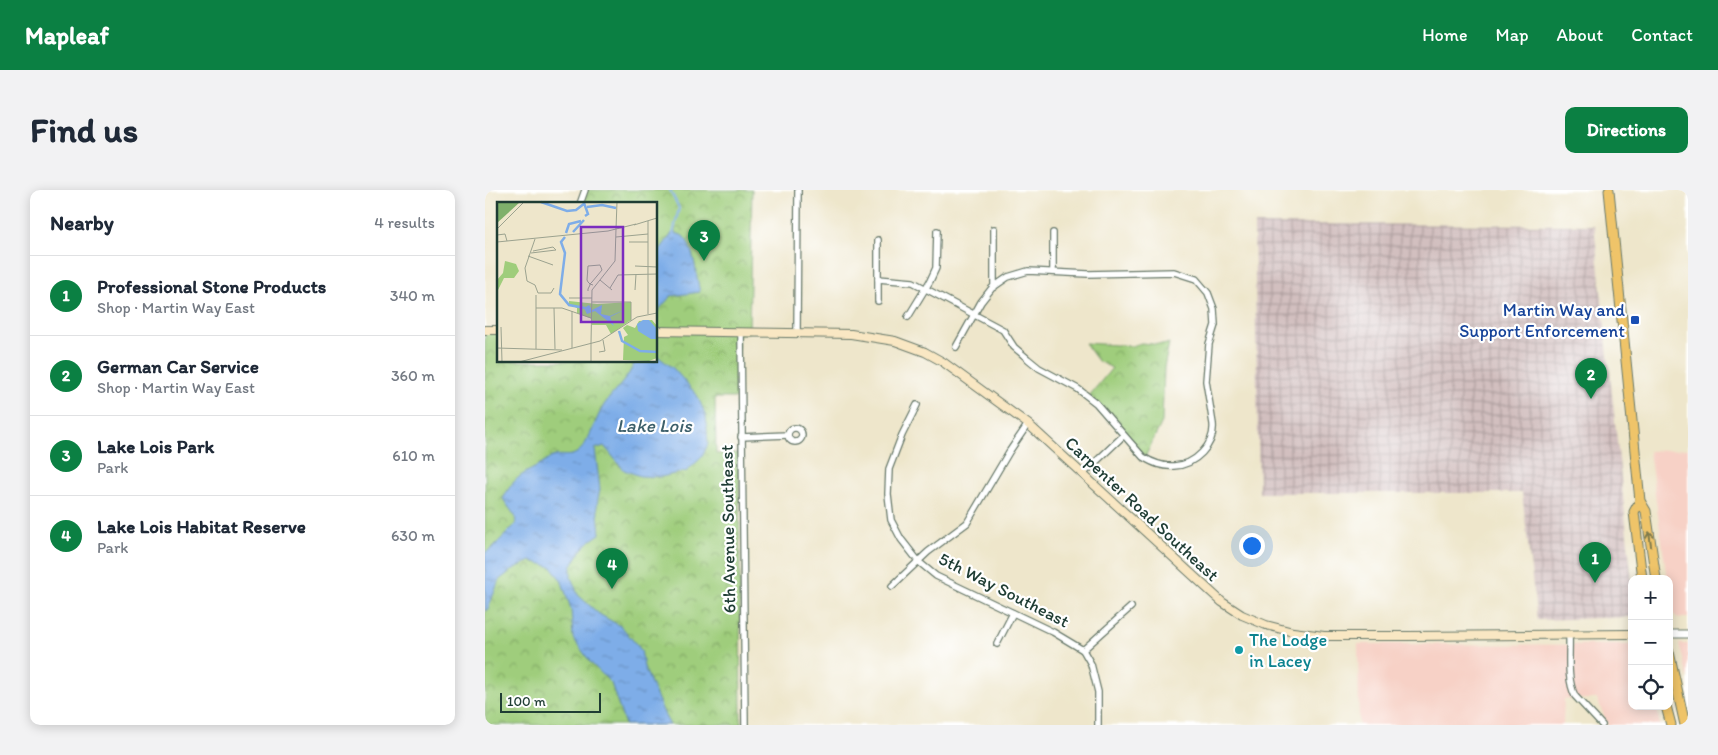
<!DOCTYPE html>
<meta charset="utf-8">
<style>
:root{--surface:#fff;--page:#f2f2f3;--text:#1f2937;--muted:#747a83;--line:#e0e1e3;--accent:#0b8043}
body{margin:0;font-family:Itim,sans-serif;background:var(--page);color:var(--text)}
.controls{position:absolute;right:15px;bottom:15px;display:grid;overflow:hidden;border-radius:10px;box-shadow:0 2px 12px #0003}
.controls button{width:45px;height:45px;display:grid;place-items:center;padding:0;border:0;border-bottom:1px solid var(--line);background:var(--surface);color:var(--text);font:25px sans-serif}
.scale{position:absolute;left:15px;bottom:12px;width:101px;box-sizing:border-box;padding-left:5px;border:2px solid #1f3d34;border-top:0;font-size:14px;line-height:18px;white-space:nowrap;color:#1f3d34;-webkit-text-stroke:4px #fff;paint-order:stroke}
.you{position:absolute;left:766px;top:355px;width:18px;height:18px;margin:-12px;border:4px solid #fff;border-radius:50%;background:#1a73e8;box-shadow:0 0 0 8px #1a73e833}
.badge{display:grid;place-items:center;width:32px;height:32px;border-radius:50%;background:var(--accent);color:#fff;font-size:16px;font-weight:700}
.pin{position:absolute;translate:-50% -41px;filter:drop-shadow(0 1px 2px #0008)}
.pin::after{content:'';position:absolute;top:26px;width:18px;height:15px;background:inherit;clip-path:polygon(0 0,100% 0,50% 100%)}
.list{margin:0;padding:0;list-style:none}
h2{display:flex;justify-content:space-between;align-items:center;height:65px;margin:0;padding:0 20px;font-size:21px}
h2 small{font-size:16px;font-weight:400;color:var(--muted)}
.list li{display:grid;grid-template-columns:32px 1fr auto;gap:15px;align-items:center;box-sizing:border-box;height:80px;padding:0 20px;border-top:1px solid var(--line)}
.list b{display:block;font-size:19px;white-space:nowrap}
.list p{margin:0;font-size:16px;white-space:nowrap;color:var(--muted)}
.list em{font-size:16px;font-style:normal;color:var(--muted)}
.icon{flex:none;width:28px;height:28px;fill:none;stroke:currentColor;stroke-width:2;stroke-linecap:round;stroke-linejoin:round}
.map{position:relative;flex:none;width:1203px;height:535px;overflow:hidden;border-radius:10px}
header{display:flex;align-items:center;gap:30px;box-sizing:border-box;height:70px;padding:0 25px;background:var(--accent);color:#fff}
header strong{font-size:24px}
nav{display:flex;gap:28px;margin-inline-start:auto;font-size:18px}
.intro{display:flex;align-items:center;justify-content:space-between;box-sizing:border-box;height:120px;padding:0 30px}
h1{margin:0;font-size:35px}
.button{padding:12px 22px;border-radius:10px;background:var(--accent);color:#fff;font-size:18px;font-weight:700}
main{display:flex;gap:30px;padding:0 30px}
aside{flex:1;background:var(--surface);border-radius:10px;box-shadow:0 2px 12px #0003}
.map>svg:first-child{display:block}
</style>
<header>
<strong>Mapleaf</strong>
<nav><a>Home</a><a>Map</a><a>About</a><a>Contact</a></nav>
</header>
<div class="intro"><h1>Find us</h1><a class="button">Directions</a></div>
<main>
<aside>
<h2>Nearby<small>4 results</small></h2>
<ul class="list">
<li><span class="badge">1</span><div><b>Professional Stone Products</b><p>Shop · Martin Way East</p></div><em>340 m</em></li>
<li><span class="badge">2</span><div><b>German Car Service</b><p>Shop · Martin Way East</p></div><em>360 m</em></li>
<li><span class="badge">3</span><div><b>Lake Lois Park</b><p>Park</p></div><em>610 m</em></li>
<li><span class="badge">4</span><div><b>Lake Lois Habitat Reserve</b><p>Park</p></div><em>630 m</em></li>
</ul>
</aside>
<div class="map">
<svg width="1203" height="535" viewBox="0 0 1203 535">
<defs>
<pattern id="industrial-grid" width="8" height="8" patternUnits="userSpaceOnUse" patternTransform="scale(1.25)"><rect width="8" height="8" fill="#d2bfbf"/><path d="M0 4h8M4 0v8" fill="none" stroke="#aa9c9c"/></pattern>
<pattern id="park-crowns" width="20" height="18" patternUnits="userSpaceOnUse" patternTransform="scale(1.25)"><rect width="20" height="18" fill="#9fcd7b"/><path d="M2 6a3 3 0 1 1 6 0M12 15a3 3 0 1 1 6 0" fill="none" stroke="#81a866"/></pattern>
<pattern id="water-ripples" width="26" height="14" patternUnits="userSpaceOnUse" patternTransform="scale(1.25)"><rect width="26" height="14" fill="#7eade8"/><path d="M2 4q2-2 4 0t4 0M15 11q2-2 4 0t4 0" fill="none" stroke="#678ebd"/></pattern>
</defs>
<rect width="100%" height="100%" fill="#fff"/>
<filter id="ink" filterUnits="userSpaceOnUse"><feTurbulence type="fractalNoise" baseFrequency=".02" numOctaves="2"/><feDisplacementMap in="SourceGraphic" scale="10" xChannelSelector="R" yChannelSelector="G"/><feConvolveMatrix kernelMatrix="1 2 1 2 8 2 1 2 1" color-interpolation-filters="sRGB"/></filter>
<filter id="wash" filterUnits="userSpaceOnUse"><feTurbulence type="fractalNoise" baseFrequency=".0096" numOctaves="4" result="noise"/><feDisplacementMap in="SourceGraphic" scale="20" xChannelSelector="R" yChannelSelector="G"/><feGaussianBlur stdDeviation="1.12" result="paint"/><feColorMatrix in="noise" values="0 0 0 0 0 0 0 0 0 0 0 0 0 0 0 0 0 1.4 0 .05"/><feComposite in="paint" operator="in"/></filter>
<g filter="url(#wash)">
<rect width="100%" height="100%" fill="#eee6cb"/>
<g fill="#f7d1c6">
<path d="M1203,259V428H1193L1187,423L1184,389H1182L1164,261Z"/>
<path d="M873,454L1147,455V516H1171L1175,535H1123L1112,509H1079L1078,535H874Z"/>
<path d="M1194,454H1203V488Z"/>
</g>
<path fill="url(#industrial-grid)" d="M769,34L1109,35L1147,391V427L1052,430L1037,303H774Z"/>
<g fill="url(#park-crowns)" stroke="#5f8558">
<path d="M100,0H267L264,142L253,145V208H230L231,264L254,263L256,535H0V140L14,141V171H171V14H95Z"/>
<path d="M600,153L647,156L656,153L678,155L684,153L679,178L677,232L660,267L604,206L627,178L613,171Z"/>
</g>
<g fill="url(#water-ripples)" stroke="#4e758e">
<path d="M188,42C192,44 196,44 199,47C210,59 211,87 215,102L186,106L171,123V60H175Z"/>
<path d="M171,165L188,178L212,205L221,226L223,254L217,267L202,281L176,287L155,286L139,280L119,256L110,259L115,299L112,314L115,344L106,350L97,359L86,377V387L93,405L114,424L137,437L156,460L159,477L181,528L185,535H140L126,493L106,473L88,448L86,419L77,392L67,377L46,371L30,378L14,390L3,419L0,421V363L6,359L31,334L30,326L18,309C29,287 36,285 57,274C61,271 66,267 70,266C78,264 85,268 93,262C104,254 111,227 119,215C129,200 144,189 150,171H171Z"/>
</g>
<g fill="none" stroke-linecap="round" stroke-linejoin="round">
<path stroke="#7eade8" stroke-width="2" d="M185,0L194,18L188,44"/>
</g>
</g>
<g filter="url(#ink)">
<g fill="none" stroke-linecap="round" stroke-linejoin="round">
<defs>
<g id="minor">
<path d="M95,14L100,0"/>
<path d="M509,39V97"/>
<path d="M568,43V82"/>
<path d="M393,89L428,92L518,140L529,157L543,169L554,178L593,199L611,213L658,267C668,273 677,277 689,276C710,275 730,255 728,234L721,191L724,154L730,135L729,119L723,103L711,89L689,82L603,84L543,81L523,87L507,98L496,112L471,157"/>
<path d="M393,111V50"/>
<path d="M423,127L445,91L451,78L452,41"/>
<path d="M256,142L260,535"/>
<path d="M312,143L313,0"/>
<path d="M432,215L417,245L404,279L403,304L406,330L416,349L434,372L451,386L568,442L598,460L606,474L613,502V535"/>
<circle cx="310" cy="245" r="7"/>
<path d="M256,247L303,245"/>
<path d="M598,284L638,246"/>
<path d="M407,396L443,362L482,333L524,262L543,234"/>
<path d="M1084,444C1085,464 1081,488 1090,506L1117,535"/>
<path d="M512,454L528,423"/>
<path d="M598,460L646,417"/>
</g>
<path id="tertiary" d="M1184,444H1203"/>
<g id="secondary">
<path d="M0,140H14"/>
<path d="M171,141L366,144L410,151L440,162L458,172L543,234L737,412L757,425L781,435L808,442L839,446H923L1147,444"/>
</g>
<g id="primary">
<path d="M1124,0L1155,311L1161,321L1171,389"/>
<path d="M1155,311L1149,322L1157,389"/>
<path d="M1184,462L1200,535"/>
<path d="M1181,516L1186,535"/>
</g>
</defs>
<use href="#minor" stroke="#677869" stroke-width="8"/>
<use href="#tertiary" stroke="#677869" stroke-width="9"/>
<use href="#secondary" stroke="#677869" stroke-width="10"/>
<use href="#primary" stroke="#677869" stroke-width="11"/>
<use href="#minor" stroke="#fff" stroke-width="5.5"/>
<use href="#tertiary" stroke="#fff" stroke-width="7"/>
<use href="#secondary" stroke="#f9e7c3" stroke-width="8"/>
<use href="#primary" stroke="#efc469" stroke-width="9"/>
</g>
<defs><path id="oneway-shaft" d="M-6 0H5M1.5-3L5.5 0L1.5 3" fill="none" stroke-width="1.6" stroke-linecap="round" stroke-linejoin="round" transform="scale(1.25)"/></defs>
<use stroke="#7d7a4c" href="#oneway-shaft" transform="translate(1165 349) rotate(-98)"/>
</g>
<rect fill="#1a4fb4" stroke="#fff" stroke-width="2" x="1145" y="125" width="10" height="10" rx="2.5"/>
<circle fill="#0f9aa8" stroke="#fff" stroke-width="2" cx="754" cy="460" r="5"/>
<g text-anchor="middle" stroke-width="4.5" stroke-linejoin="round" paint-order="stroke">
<g font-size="18" fill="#164399" stroke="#fff" text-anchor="end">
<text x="1140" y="126">Martin Way and<tspan x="1140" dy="21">Support Enforcement</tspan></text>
</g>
<g font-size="18" fill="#1f3d34" stroke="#fff">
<text transform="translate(657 319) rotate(43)" y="6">Carpenter Road Southeast</text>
<text transform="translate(243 339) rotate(-91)" y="6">6th Avenue Southeast</text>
<text transform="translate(519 400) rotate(27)" y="6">5th Way Southeast</text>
</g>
<g font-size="18" fill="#0d838f" stroke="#fff" text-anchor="start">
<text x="764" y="456">The Lodge<tspan x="764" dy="21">in Lacey</tspan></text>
</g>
<g font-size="19" font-style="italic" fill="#3c5f6a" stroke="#fff">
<text x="169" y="242">Lake Lois</text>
</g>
</g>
<g transform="translate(12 12)">
<rect width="160" height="160" fill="#eee6cb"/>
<path d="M8,59L19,62L22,69L17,76H7L0,90V78L6,71Z" fill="#9fcd7b"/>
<path d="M0,0H23L0,21Z" fill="#7fb06b"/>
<path d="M72,99L100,102L134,100V118L114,132L109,123H95V117L80,111V106L72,102ZM155,118L160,124V156L152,159L126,158L127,135L131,133L126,126L130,123L138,126L142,119Z" fill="#9fcd7b"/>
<path d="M92,103L95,108L105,103L104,112L113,114L129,107L113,115L117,124L98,109L90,112L87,106ZM146,118H152L160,127V137H154L141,129L140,122Z" fill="#7eade8"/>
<path fill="none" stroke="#7eade8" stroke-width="2.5" d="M44,0L70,9L79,8L88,1M87,1L91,12L88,14M90,5L105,3L119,6M76,30L87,18M69,31L72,22L84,19M68,35L64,40L68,51L63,92L72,103L88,106M122,129L125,139L143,149L160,150"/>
<path fill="none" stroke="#9ba28f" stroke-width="1" d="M151,19V112M137,23L160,16M0,27L27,0M119,27L120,0M0,33L8,32L10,39M119,35L151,32M38,37L28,66L30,79L38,83L41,91H54L57,86M0,40L111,29L139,22M132,40H151M34,51L59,48L56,45L36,49M31,54L56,63M138,64L160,65M103,78L115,88M113,86L121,73L160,72M138,88L139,72M91,89V87L93,83V82L95,80L105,68L103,63L91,64L90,78L91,80L93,82L96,83M72,96H95M95,100H134V119M39,106H65L94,116M57,106L58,147M4,125L5,160M94,141L95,88L118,59L119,27M0,146L65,148M75,146V109M39,147V93M102,150L108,149L106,138M22,160L103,139L140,115L160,111M94,160V141"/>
<path fill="#7b2cbf" fill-opacity="0.15" stroke="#7b2cbf" stroke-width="2.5" d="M84,25H126V120H84Z"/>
<rect width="160" height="160" fill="none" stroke="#1f3d34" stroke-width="2.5"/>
</g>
</svg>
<div class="controls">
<button>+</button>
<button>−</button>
<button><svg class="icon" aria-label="locate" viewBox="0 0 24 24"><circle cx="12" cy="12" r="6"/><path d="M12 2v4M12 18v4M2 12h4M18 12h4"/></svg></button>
</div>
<div class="scale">100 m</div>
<div class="you"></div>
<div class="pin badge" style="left:1110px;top:393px">1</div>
<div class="pin badge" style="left:1106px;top:209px">2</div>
<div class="pin badge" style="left:219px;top:71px">3</div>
<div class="pin badge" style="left:127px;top:399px">4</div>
</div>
</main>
